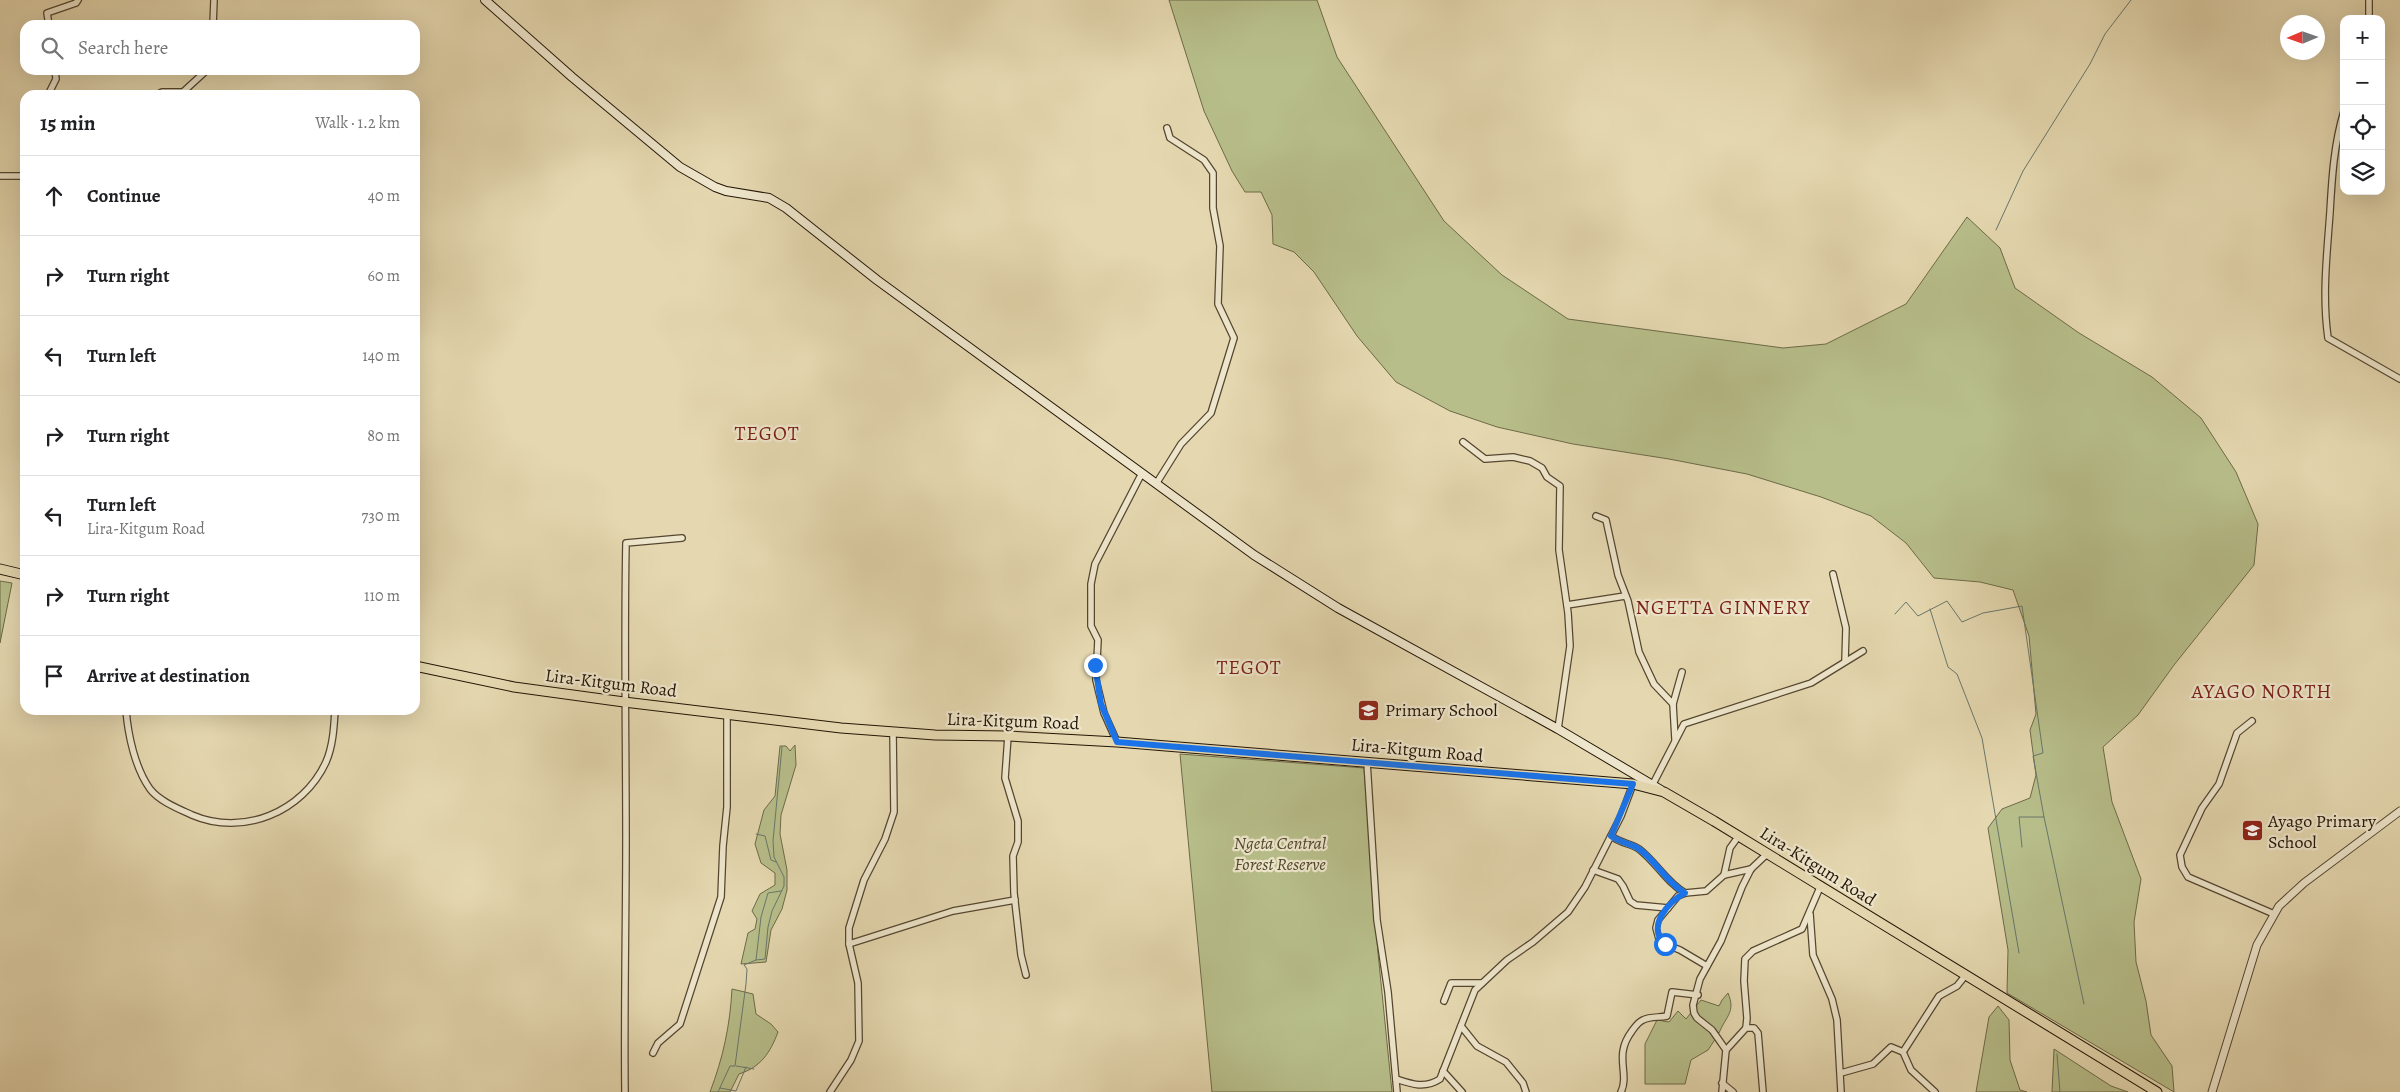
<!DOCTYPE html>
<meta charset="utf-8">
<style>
:root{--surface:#fff;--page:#f2f2f2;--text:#202124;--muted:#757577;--line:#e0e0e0}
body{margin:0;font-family:Alegreya,serif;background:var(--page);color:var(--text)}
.controls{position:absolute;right:15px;top:15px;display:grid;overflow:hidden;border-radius:10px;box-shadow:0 5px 20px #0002}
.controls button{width:45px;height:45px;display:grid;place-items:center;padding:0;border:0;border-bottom:1px solid var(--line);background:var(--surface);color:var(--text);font:25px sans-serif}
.compass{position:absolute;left:2280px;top:15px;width:45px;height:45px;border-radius:50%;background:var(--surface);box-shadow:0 5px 20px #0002;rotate:268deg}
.stop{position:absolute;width:15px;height:15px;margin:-11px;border:4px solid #1a73e8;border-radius:50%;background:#fff}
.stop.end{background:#1a73e8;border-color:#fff;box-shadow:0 1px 5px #0008}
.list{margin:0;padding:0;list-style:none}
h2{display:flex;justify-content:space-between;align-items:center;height:65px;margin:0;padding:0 20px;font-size:21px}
h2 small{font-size:16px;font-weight:400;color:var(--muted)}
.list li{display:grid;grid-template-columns:32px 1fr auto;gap:15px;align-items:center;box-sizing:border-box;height:80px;padding:0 20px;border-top:1px solid var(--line)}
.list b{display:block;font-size:19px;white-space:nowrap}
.list p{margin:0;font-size:16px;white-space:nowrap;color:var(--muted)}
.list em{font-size:16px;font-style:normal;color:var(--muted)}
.icon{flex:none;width:28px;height:28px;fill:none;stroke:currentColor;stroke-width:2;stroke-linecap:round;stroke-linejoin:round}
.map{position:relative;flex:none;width:2400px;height:1092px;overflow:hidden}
.search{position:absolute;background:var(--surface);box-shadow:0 5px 20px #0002;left:20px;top:20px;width:400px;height:55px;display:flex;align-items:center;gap:12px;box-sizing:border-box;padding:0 18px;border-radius:15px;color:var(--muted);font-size:19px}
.panel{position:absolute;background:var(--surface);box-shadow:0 5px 20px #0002;left:20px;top:90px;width:400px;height:625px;border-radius:15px}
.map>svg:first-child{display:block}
</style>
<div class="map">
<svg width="2400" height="1092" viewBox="0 0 2400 1092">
<rect width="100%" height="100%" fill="#e5d8b0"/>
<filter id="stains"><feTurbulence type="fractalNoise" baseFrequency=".004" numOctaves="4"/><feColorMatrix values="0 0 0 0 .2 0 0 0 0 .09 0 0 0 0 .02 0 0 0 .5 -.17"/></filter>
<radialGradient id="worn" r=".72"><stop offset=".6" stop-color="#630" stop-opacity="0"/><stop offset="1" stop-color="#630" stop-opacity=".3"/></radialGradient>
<g fill="#b7be8a" stroke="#6d6a48">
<path d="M1169,0H1317L1337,57L1444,221L1502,275L1568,319L1783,348L1826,344L1906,304L1967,217L2000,248L2015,288L2079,333L2152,377L2201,418L2236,472L2258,524L2254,565L2174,665L2138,715L2103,747L2112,802L2141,879L2134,922L2136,962L2146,1001L2151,1035L2172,1066L2174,1092L2007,993L2008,950L1988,828L2002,809L2030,798L2036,775L2030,730L2036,714L2029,636L2013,590L1980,582L1934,578L1906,543L1871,516L1821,497L1747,474L1669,459L1573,444L1497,427L1450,411L1396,382L1357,336L1314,272L1294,252L1273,244L1272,215L1261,192H1245L1232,171L1204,111Z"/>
<path d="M0,581L12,583L0,643Z"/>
<path d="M795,745L796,765L781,815L780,834L787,870V890L782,909L771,930L766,962L741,964L748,933L755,929L757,919L752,911L760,894L775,885V873L761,863L755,844L764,810L775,796L780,746H786L790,751Z"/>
<path d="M1180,754L1364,768L1378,953L1392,1092H1212Z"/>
<path d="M732,989L753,994L756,1014L771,1024L778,1032C770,1053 761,1067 739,1074L730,1092H710C723,1058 730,1026 732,989Z"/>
<path d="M1728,993C1736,1012 1726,1016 1719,1033L1710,1024L1707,1028L1716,1038L1708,1050L1691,1060L1685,1084H1645V1044L1657,1020L1669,1022L1678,1011L1686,1019L1701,1000L1719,1006L1722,1000Z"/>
<path d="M1998,1006L2009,1020L2010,1060L2020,1090L2027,1092H1976L1989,1017Z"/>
<path d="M2054,1049L2111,1086L2128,1092H2052Z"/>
</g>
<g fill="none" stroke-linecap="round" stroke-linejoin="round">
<g stroke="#68776b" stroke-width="1">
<path d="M1996,230L2023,171L2090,64L2105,34L2131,0"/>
<path d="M1930,609L1948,667L1957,674L1982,738L2019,953"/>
<path d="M1895,614L1906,602L1918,616L1947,601L1962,622L1983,613L2022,606L2043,753L2033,756L2044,817H2019L2022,847"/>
<path d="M2044,817L2084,1004"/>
<path d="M756,834L765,836L771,860L776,862"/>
<path d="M756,960L765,959L768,927L772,911L784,886V877L774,857L773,841L782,747"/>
<path d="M2057,1054L2060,1092"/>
<path d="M736,1066L754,1069"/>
<path d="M720,1088L736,1091L746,1067"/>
<path d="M718,1092L730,1066H735L746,984L747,969L744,965L756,960L761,917L768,893L781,891"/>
</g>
<defs>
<g id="minor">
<path d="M2369,0V19"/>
<path d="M49,25L47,13L76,3L78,0"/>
<path d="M213,25L214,0"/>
<path d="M48,95L56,79L55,70"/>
<path d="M157,95L162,92H183L207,70"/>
<path d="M2344,111C2334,144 2332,177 2330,212C2327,254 2322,295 2328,338L2400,379"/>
<path d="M0,176H25"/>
<path d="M1463,442L1485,459L1513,457L1530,461L1542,468L1547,477L1560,486L1559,550L1568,613L1570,646L1558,729"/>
<path d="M1156,484L1181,444L1211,413L1234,338L1218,304L1220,246L1213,208V173L1204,160L1170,138L1167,128"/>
<path d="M1596,516L1606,520L1618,575L1628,601L1639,652L1654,684L1673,704"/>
<path d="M1833,574L1846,628L1845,661"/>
<path d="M1567,605L1625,596"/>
<path d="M126,710C128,735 135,768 150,789C159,801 179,809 192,815C243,837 303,812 326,762C333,746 334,727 335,710"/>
<path d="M2252,721L2237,733L2219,784L2202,808L2180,855L2182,867L2188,877L2274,914"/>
<path d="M1008,736L1005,778L1018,821V842L1013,856L1014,893L1021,955L1026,975"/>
<path d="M1675,739L1673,704L1682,672"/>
<path d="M1117,742L1104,713L1096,680L1098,640L1091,626V584L1095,564L1142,473"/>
<path d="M1367,762L1377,920L1388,992L1397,1092"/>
<path d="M1653,784L1684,724L1811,683L1863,651"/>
<path d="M1611,836C1620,843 1632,844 1639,849C1656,862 1666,882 1685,893"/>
<path d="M1593,870L1618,879L1623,886L1630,901L1636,905L1668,908"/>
<path d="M1724,875L1730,848L1738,837"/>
<path d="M1810,914L1813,955L1832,999L1837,1020L1841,1092"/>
<path d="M849,944L953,911L1015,900"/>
<path d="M1707,966L1680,950L1665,944L1659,939L1656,928L1658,920L1678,896L1685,893L1706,891L1724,875L1751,869"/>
<path d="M1444,1001L1451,983H1482"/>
<path d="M1461,1026L1477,1046L1506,1062L1523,1083L1526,1092"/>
<path d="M1746,1028H1754L1758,1033L1763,1092"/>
<path d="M1726,1050L1712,1030L1697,1018L1694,1013L1693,1005L1700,979L1721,941L1742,887L1751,869L1768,853"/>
<path d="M1903,1052L1939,996L1957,986L1965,976"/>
<path d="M653,1053L658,1043L680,1024L721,897L723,846L727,807V714"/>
<path d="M1443,1071L1462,1092"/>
<path d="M1841,1073L1873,1064L1891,1047L1903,1052L1911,1070L1935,1092"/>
<path d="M1396,1079C1411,1084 1425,1089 1440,1079L1475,990L1507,960L1533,942L1568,912L1585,887L1621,816L1633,784"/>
<path d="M1722,1083L1733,1092"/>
<path d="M625,1092C624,1007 626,923 626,838C626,740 624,641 626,543L682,538"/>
<path d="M830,1092L851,1060L859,1041L858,983L849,944V928L864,880L885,839L894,812L893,732"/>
<path d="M1621,1092C1630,1073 1613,1056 1632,1031C1635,1027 1638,1022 1643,1020C1651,1016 1659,1018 1667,1016L1672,992L1698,995"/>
<path d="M1722,1092L1726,1050L1746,1028L1747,1018L1744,981L1745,959L1753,951L1802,929L1821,885"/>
</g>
<path id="tertiary" d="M2212,1092L2257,945L2279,906L2304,883L2400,811"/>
<path id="secondary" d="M485,0L572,77L680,167L715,187L726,191L769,198L786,208L877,280L1254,555L1338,608L1558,729L1661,790"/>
<g id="primary">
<path d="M0,569L25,575"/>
<path d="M415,666L514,687L624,702L841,728L935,735L1008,736L1117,742L1633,784L1664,792L1714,821L2157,1092"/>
</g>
</defs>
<use href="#minor" stroke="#544630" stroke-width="8"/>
<use href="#tertiary" stroke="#544630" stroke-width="9"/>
<use href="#secondary" stroke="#231505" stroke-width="10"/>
<use href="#primary" stroke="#231505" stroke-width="11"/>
<use href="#minor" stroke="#eee6cc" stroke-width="5.5"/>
<use href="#tertiary" stroke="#eee6cc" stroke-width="7"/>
<use href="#secondary" stroke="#eee6cc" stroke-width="8"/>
<use href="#primary" stroke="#e5d8b0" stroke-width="9"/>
</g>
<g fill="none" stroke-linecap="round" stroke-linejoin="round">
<path stroke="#1a73e8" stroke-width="6" d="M1095,665L1101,704L1117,742L1633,784L1611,836C1621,843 1632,844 1639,849C1657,862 1666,882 1685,893C1668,901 1646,928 1665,944"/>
</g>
<defs>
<symbol id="school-square" viewBox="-11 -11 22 22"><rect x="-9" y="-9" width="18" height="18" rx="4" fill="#8f2418" stroke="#eee6cc"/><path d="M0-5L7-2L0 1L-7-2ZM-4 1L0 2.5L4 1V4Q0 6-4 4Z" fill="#fff"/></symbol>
</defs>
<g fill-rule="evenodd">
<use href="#school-square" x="1356" y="698" width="25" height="25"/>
<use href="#school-square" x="2240" y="818" width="25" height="25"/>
</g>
<g text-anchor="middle" stroke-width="4.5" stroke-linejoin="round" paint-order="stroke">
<g font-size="18" fill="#231505" stroke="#eee6cc">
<text transform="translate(611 683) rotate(7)" y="6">Lira-Kitgum Road</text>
<text transform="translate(1013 721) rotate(2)" y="6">Lira-Kitgum Road</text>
<text transform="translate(1417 750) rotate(5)" y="6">Lira-Kitgum Road</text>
<text transform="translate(1818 866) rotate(32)" y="6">Lira-Kitgum Road</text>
</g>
<g font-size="18" fill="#231505" stroke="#eee6cc" text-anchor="start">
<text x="1385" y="716">Primary School</text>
<text x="2268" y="827">Ayago Primary<tspan x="2268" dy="21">School</tspan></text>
</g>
<g font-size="18" font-style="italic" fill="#4f482d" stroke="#eee6cc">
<text x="1280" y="849">Ngeta Central<tspan x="1280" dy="21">Forest Reserve</tspan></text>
</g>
<g font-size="20" letter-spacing="1" fill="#7a1f14" stroke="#eee6cc">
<text x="767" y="440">TEGOT</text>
<text x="1723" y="614">NGETTA GINNERY</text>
<text x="1249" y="674">TEGOT</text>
<text x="2262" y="698">AYAGO NORTH</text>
</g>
</g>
<rect width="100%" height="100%" filter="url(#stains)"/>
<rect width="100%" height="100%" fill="url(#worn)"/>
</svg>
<div class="controls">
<button>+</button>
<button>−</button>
<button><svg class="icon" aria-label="locate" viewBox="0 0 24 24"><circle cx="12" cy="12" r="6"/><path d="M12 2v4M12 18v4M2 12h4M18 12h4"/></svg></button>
<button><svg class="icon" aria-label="layers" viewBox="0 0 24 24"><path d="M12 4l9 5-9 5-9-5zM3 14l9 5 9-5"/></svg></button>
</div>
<svg class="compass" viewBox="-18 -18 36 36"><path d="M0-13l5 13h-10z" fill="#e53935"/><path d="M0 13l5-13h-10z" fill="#757577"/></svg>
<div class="stop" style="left:1665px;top:944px"></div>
<div class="stop end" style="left:1095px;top:665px"></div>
<div class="search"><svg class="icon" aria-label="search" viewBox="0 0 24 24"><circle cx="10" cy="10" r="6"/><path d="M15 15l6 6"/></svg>Search here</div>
<section class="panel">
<h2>15 min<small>Walk · 1.2 km</small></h2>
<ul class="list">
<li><svg class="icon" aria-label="ahead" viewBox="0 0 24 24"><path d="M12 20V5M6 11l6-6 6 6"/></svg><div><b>Continue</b></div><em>40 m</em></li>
<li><svg class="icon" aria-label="right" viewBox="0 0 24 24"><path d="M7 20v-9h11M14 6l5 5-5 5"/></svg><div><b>Turn right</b></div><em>60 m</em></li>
<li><svg class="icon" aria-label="left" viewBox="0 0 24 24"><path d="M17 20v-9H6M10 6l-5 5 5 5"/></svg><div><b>Turn left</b></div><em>140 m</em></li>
<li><svg class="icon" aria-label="right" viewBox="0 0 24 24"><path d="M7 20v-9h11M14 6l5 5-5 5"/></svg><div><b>Turn right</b></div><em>80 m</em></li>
<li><svg class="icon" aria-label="left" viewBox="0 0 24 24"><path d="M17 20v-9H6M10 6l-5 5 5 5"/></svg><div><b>Turn left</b><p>Lira-Kitgum Road</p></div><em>730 m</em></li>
<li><svg class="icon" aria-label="right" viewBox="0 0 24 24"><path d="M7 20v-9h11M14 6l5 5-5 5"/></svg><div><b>Turn right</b></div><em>110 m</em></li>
<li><svg class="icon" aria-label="arrive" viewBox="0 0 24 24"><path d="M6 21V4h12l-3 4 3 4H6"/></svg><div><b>Arrive at destination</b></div></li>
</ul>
</section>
</div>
